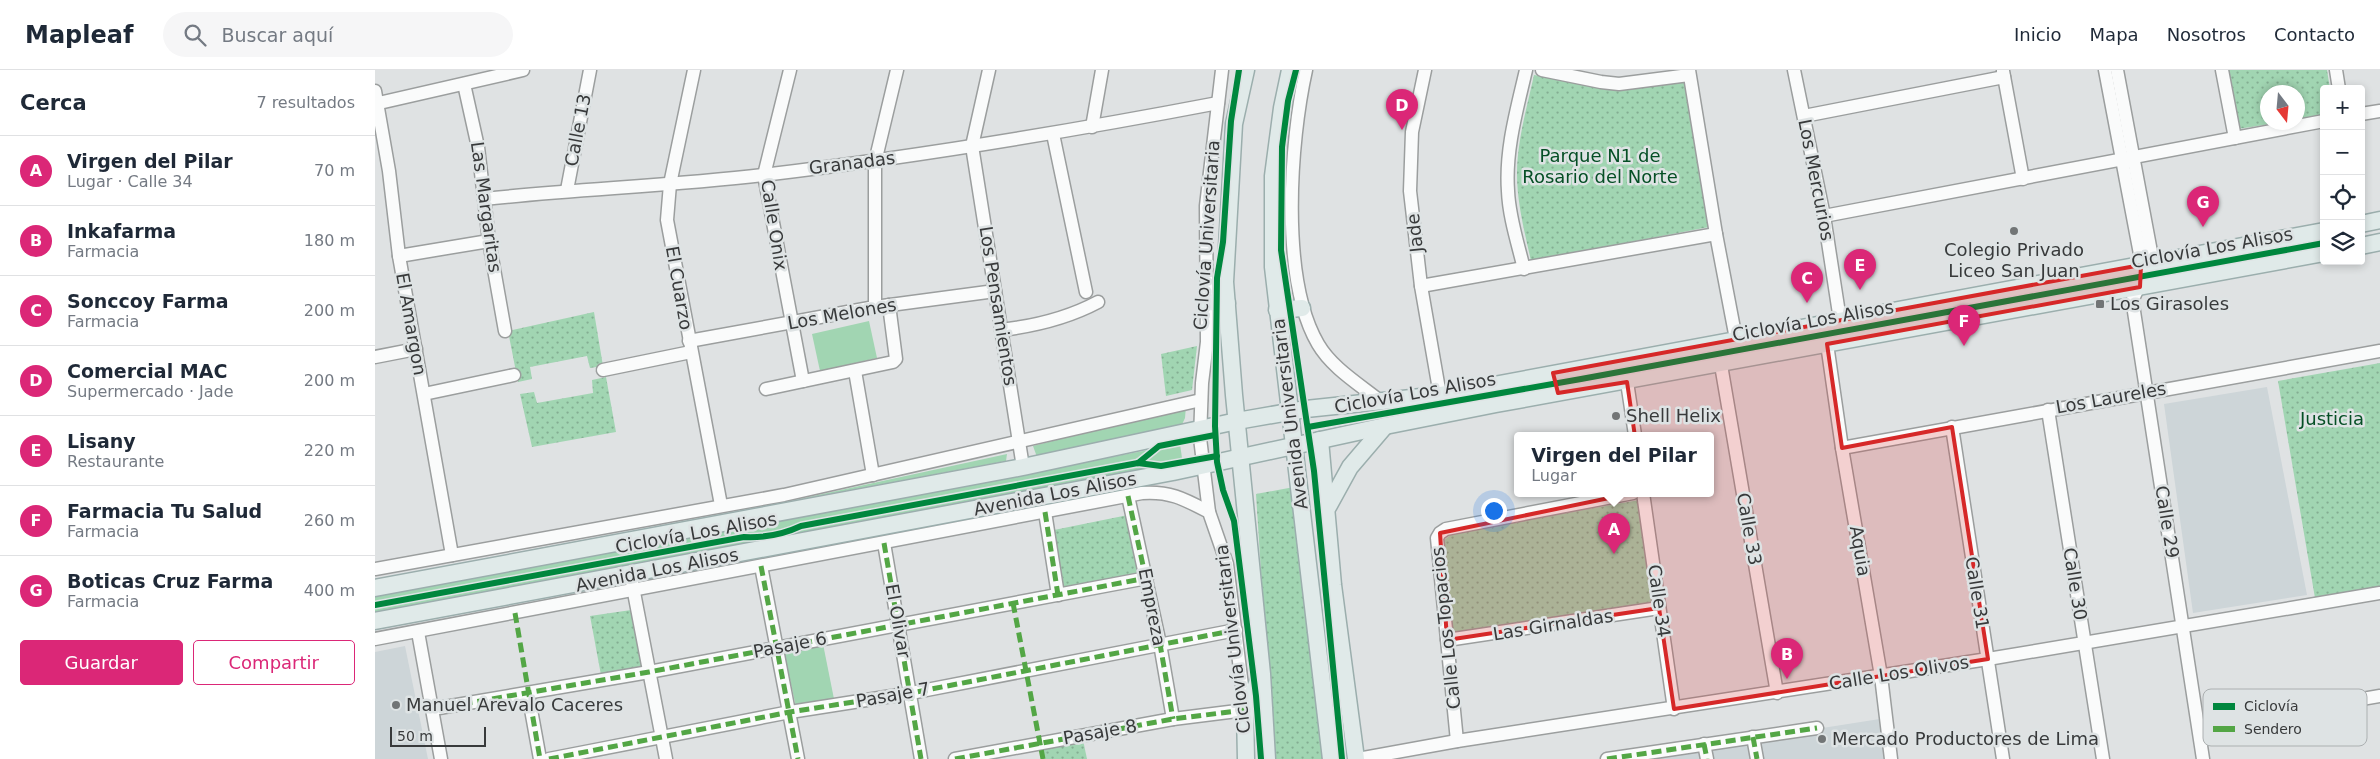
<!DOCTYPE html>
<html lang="es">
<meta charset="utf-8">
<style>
:root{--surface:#fff;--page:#f6f6f7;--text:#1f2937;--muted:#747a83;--line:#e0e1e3;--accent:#db2777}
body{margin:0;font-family:"DejaVu Sans",sans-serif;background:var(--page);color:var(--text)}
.controls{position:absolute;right:15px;top:15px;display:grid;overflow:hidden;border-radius:5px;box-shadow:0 2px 8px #0003}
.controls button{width:45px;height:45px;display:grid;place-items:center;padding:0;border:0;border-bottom:1px solid var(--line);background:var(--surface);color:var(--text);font:25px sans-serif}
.compass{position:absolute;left:1885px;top:15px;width:45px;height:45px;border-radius:50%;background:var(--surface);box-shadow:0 2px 8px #0003;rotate:164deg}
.scale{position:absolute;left:15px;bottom:12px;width:96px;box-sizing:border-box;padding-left:5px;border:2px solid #383a3b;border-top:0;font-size:14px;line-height:18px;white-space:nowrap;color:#383a3b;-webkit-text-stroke:4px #dee3e4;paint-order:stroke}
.you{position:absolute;left:1118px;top:440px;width:18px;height:18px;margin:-12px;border:4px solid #fff;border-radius:50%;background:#1a73e8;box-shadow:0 0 0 8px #1a73e833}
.badge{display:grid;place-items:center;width:32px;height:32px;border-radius:50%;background:var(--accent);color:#fff;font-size:16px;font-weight:700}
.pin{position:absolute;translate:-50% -41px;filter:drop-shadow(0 1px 2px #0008)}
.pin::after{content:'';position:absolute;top:26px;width:18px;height:15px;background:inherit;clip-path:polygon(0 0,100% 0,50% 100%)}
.popup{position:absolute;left:1139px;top:362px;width:200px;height:65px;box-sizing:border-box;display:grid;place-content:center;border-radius:5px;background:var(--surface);filter:drop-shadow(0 1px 4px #0005);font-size:16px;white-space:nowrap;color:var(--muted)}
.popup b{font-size:19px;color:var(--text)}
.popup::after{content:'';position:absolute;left:50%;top:100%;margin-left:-10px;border:10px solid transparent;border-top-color:var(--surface)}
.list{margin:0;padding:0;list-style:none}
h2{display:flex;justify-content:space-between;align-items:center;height:65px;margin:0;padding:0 20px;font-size:21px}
h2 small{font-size:16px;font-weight:400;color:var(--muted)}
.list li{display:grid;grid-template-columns:32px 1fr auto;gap:15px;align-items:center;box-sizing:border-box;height:70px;padding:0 20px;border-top:1px solid var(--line)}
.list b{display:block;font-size:19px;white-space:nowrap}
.list p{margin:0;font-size:16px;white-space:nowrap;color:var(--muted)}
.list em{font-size:16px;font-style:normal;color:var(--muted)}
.actions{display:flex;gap:10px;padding:15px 20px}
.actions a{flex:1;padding:11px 0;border:1px solid var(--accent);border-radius:5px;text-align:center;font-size:18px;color:var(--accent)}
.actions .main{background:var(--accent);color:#fff}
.icon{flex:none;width:28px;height:28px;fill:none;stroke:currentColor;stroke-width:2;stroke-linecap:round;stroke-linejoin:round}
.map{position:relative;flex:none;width:2005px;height:689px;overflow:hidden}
header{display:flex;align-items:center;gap:30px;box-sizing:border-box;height:70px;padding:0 25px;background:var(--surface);border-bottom:1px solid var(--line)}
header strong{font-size:24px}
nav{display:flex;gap:28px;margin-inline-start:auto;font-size:18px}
.search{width:350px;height:45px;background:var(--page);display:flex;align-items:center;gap:12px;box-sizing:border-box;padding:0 18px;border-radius:28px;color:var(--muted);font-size:19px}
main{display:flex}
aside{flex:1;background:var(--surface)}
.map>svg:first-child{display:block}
</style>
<header>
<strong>Mapleaf</strong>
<div class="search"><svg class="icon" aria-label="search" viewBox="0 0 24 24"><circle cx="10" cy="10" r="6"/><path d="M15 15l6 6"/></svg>Buscar aquí</div>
<nav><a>Inicio</a><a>Mapa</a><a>Nosotros</a><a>Contacto</a></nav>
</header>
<main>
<aside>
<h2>Cerca<small>7 resultados</small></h2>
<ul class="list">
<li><span class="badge">A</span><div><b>Virgen del Pilar</b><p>Lugar · Calle 34</p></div><em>70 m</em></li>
<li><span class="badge">B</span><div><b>Inkafarma</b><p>Farmacia</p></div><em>180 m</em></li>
<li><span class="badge">C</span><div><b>Sonccoy Farma</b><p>Farmacia</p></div><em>200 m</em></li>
<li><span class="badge">D</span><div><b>Comercial MAC</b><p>Supermercado · Jade</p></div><em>200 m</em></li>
<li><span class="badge">E</span><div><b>Lisany</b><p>Restaurante</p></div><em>220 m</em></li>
<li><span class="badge">F</span><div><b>Farmacia Tu Salud</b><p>Farmacia</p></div><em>260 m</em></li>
<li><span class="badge">G</span><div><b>Boticas Cruz Farma</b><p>Farmacia</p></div><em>400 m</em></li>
</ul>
<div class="actions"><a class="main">Guardar</a><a>Compartir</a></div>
</aside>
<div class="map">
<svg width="2005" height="689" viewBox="0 0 2005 689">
<defs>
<pattern id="park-dots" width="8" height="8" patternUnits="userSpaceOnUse" patternTransform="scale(1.25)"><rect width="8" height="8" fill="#a1d5b2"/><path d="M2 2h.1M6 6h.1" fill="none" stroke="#84ae92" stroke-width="1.8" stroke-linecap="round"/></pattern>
</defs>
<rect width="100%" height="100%" fill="#dfe2e3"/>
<g fill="#cdd5d8">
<path d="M1892,317L1932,525L1818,543L1789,334Z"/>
<path d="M30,576L53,689H0V582Z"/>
<path d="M1511,648L1516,689H1250Z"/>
</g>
<g fill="#a1d5b2">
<path d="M494,251L502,288L445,301L437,264Z"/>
<path d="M811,336L810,348L804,361L662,387L658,376Z"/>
<path d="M805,374L808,395L0,544V527Z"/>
<path d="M632,384L631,391L406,433Z"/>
<path d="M448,574L459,629L421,637L409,582Z"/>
</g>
<g fill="url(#park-dots)">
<path d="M1853,0H1952L1955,19H1949V45L1923,49L1922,22H1892V52L1901,53L1863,59Z"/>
<path d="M1159,5L1209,13L1310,11L1334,157L1156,191C1150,163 1142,134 1142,104C1142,71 1152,37 1159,5Z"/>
<path d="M219,242L228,296L215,298L212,286L155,297L157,309L143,312L133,261Z"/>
<path d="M822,276L817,320L791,326L786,284Z"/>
<path d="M2005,293V517L1940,528L1903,311Z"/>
<path d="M231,307L241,362L157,377L145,324L159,322L162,333L218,323L217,310Z"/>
<path d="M919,417L952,689H898L881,424Z"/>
<path d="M1264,430L1278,534L1074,567L1068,471L1078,463Z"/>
<path d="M753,445L764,503L689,518L679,460Z"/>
<path d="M256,540L268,599L226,605L215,546Z"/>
<path d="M708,670L712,689H668L666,679Z"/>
</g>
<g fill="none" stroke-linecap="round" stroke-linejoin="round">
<defs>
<g id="minor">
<path d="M319,0L295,114L292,150L346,435"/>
<path d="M415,0L389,105L428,311"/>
<path d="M614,0L597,76L648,397"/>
<path d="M931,0C915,72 905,209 943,274C957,298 984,314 1005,331"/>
<path d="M1050,0L1037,62L1035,121L1046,216L1065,325"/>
<path d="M1167,0L1226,12L1244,14L1314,5"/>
<path d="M1314,0L1341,164L1361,269"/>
<path d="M1419,0L1449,146L1465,250"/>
<path d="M1730,0L1769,205L1758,229V235L1828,689"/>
<path d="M1742,0L1782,214"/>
<path d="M1847,0L1860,68"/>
<path d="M1961,0L1964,19"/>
<path d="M1628,1L1648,109"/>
<path d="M89,14L103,77L114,171L130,261"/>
<path d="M0,21L14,101L24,186L77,485"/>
<path d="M0,34L148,0"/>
<path d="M1986,44L2005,41"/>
<path d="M1429,46L1629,7"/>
<path d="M717,57L727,0"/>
<path d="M678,64L711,222"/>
<path d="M192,120L215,0"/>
<path d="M109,129C202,119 295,116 388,105C540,87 691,62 843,33"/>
<path d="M1449,146L1949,51"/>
<path d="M24,186L114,171"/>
<path d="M1149,199C1143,174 1134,147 1133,121C1130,80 1142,39 1151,0"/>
<path d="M1046,216L1341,164"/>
<path d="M500,237V92L522,0"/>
<path d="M626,260C660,256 693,248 723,232"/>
<path d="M314,271L500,237L620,221"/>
<path d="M1452,274L1467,378L1506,606L1516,689"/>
<path d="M0,287L41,279"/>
<path d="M1346,295L1402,623"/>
<path d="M228,300L316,282"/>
<path d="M480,301L498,405"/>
<path d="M1252,312L1260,365"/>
<path d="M391,319L518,292L521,289L514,235"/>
<path d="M49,324L139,305"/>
<path d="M1673,340L1728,689"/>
<path d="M1577,357L1628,689"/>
<path d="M1467,378L2005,281"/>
<path d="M1268,423L1299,639"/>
<path d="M753,426L785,574L798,649"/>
<path d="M670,442L683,525"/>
<path d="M834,442L825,368L827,313L832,272L831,136L847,0"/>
<path d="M509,473L546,689"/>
<path d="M386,496L423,689"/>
<path d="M0,499L409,425L826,330"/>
<path d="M257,512L291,689"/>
<path d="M43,562L66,689"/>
<path d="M0,569L767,423C795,421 809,429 834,442L852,494L870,640L798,649L580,689"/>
<path d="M1072,570L1284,538"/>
<path d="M153,623L165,689"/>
<path d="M58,639L274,602L772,508"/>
<path d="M1824,657L2005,626"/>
<path d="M1378,667L1382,689"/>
<path d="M1082,671L1062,468L1065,463L1071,459L1258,423"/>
<path d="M1329,674L1332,689"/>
<path d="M174,689L415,642L536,623L861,560"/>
<path d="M983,689L1082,671L1613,589L2005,523"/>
<path d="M1232,689L1442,658"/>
</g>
<g id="major">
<path d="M871,0L859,54L850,212L859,325L887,604L892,689"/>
<path d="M915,0L907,38L898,106V197L956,689"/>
<path d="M1986,154L2005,150"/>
<path d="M1986,176L2005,172"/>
<path d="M831,232L852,233"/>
<path d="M902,240L927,238"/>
<path d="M945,370L958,515L981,689"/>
<path d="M953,437L975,397L1010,356"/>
<path d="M0,518L648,397L862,351L931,339L1065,325L1949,161"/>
<path d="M0,551L798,402L1010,356L1121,334L1949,183"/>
<path d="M871,689L870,640L885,607"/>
</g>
</defs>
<use href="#minor" stroke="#9b9e9e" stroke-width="15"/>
<use href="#major" stroke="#9baead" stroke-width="19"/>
<use href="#minor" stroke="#fafbfb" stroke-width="12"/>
<use href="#major" stroke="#e0eae9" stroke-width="16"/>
<g stroke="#53a645" stroke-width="5" stroke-dasharray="10 5" stroke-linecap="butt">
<path d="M753,426L785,574L798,649"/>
<path d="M670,442L683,525"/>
<path d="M509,473L546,689"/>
<path d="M386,496L423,689"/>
<path d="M638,533L668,689"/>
<path d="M140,543L165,689"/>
<path d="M58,639L274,602L772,508"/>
<path d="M1378,667L1382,689"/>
<path d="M1329,674L1332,689"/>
<path d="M174,689L415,642L536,623L861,560"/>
<path d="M580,689L798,649L870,640"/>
<path d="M1232,689L1442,658"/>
</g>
<defs>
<g id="cycleway">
<path d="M864,0L856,51L848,172L842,208L840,356L842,392L848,420L859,451L881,626L886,689"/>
<path d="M921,0L913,31L907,77L906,180L939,401L967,689"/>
<path d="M933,357L1206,309L1949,173"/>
<path d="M763,393L784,376L840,365"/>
<path d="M0,535L369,467C390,468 407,465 426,456L763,393L786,396L842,386"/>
</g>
</defs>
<use href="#cycleway" stroke="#dee3e4" stroke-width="9"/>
<use href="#cycleway" stroke="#00873e" stroke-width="6"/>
</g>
<path fill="#d62828" fill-opacity="0.2" stroke="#d62828" stroke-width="4" stroke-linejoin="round" d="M1766,195L1765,217L1452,274L1467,378L1577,357L1613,589L1299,639L1284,538L1072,570L1065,463L1268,421L1252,312L1183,323L1178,303Z"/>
<g fill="#727576" stroke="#dee3e4" stroke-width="2">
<circle cx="1639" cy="161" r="5"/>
<rect x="1720" y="229" width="10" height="10" rx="2.5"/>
<circle cx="1241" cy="346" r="5"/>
<circle cx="21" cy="635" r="5"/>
<circle cx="1447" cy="669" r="5"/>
</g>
<g text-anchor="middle" stroke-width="5" stroke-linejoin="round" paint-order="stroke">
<g font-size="18" fill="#383a3b" stroke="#dee3e4">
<text transform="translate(203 60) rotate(-79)" y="6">Calle 13</text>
<text transform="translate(477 93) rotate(-7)" y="6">Granadas</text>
<text transform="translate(1441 110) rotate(79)" y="6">Los Mercurios</text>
<text transform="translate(111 137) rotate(82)" y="6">Las Margaritas</text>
<text transform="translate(399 155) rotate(81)" y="6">Calle Onix</text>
<text transform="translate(1040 163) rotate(-96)" y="6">Jade</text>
<text transform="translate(832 165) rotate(-86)" y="6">Ciclovía Universitaria</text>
<text transform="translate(1837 178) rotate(-10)" y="6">Ciclovía Los Alisos</text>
<text transform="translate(304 218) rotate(80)" y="6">El Cuarzo</text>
<text transform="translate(623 236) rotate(81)" y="6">Los Pensamientos</text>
<text transform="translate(467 244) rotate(-10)" y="6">Los Melones</text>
<text transform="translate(1438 251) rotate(-10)" y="6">Ciclovía Los Alisos</text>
<text transform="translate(36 254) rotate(80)" y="6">El Amargon</text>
<text transform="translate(1040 323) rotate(-10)" y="6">Ciclovía Los Alisos</text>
<text transform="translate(1736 328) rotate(-10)" y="6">Los Laureles</text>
<text transform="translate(915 344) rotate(-97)" y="6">Avenida Universitaria</text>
<text transform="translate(680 424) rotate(-11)" y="6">Avenida Los Alisos</text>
<text transform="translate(1792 452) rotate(81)" y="6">Calle 29</text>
<text transform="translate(1374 459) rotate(80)" y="6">Calle 33</text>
<text transform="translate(321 463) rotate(-10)" y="6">Ciclovía Los Alisos</text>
<text transform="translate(1485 481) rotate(80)" y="6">Aquia</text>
<text transform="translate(282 500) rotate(-11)" y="6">Avenida Los Alisos</text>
<text transform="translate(1700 514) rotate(81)" y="6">Calle 30</text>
<text transform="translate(1602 523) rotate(81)" y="6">Calle 31</text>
<text transform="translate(1284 531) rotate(82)" y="6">Calle 34</text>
<text transform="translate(777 537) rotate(79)" y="6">Empreza</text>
<text transform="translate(523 551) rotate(80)" y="6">El Olivar</text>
<text transform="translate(1178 555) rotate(-9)" y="6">Las Girnaldas</text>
<text transform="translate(1071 558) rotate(-96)" y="6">Calle Los Topacios</text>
<text transform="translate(858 569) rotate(-97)" y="6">Ciclovía Universitaria</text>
<text transform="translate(415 575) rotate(-11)" y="6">Pasaje 6</text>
<text transform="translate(1524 603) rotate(-9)" y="6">Calle Los Olivos</text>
<text transform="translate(518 625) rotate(-10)" y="6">Pasaje 7</text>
<text transform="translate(725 662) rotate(-10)" y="6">Pasaje 8</text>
</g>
<g font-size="18" fill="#054f25" stroke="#dee3e4">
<text x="1225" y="92">Parque N1 de<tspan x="1225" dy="21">Rosario del Norte</tspan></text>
<text x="1957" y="355">Justicia</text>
</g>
<g font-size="18" fill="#383a3b" stroke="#dee3e4" text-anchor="start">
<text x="1639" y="186" text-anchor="middle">Colegio Privado<tspan x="1639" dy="21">Liceo San Juan</tspan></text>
<text x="1735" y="240">Los Girasoles</text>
<text x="1251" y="352">Shell Helix</text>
<text x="31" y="641">Manuel Arevalo Caceres</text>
<text x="1457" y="675">Mercado Productores de Lima</text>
</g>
</g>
<rect x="1828" y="619" width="164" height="57" rx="8" fill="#dee3e4" stroke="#acb0b1" stroke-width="1"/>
<rect x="1838" y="633" width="22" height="7" fill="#00873e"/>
<rect x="1838" y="656" width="22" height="6" fill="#53a645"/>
<g font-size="14" fill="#383a3b">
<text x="1869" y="641">Ciclovía</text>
<text x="1869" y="664">Sendero</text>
</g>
</svg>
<div class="controls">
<button>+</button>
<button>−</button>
<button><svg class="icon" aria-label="locate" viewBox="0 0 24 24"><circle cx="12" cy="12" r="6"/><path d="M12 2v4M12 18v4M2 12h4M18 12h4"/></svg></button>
<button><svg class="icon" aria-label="layers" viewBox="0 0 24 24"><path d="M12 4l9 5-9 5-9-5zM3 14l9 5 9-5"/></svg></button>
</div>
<svg class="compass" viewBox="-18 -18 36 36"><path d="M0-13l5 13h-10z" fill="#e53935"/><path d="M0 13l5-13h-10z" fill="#747a83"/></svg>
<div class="scale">50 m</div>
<div class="you"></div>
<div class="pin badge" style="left:1239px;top:484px">A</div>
<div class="popup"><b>Virgen del Pilar</b>Lugar</div>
<div class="pin badge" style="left:1412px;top:609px">B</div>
<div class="pin badge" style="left:1432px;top:233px">C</div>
<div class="pin badge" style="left:1027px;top:60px">D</div>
<div class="pin badge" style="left:1485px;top:220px">E</div>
<div class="pin badge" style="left:1589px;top:276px">F</div>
<div class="pin badge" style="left:1828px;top:157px">G</div>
</div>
</main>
